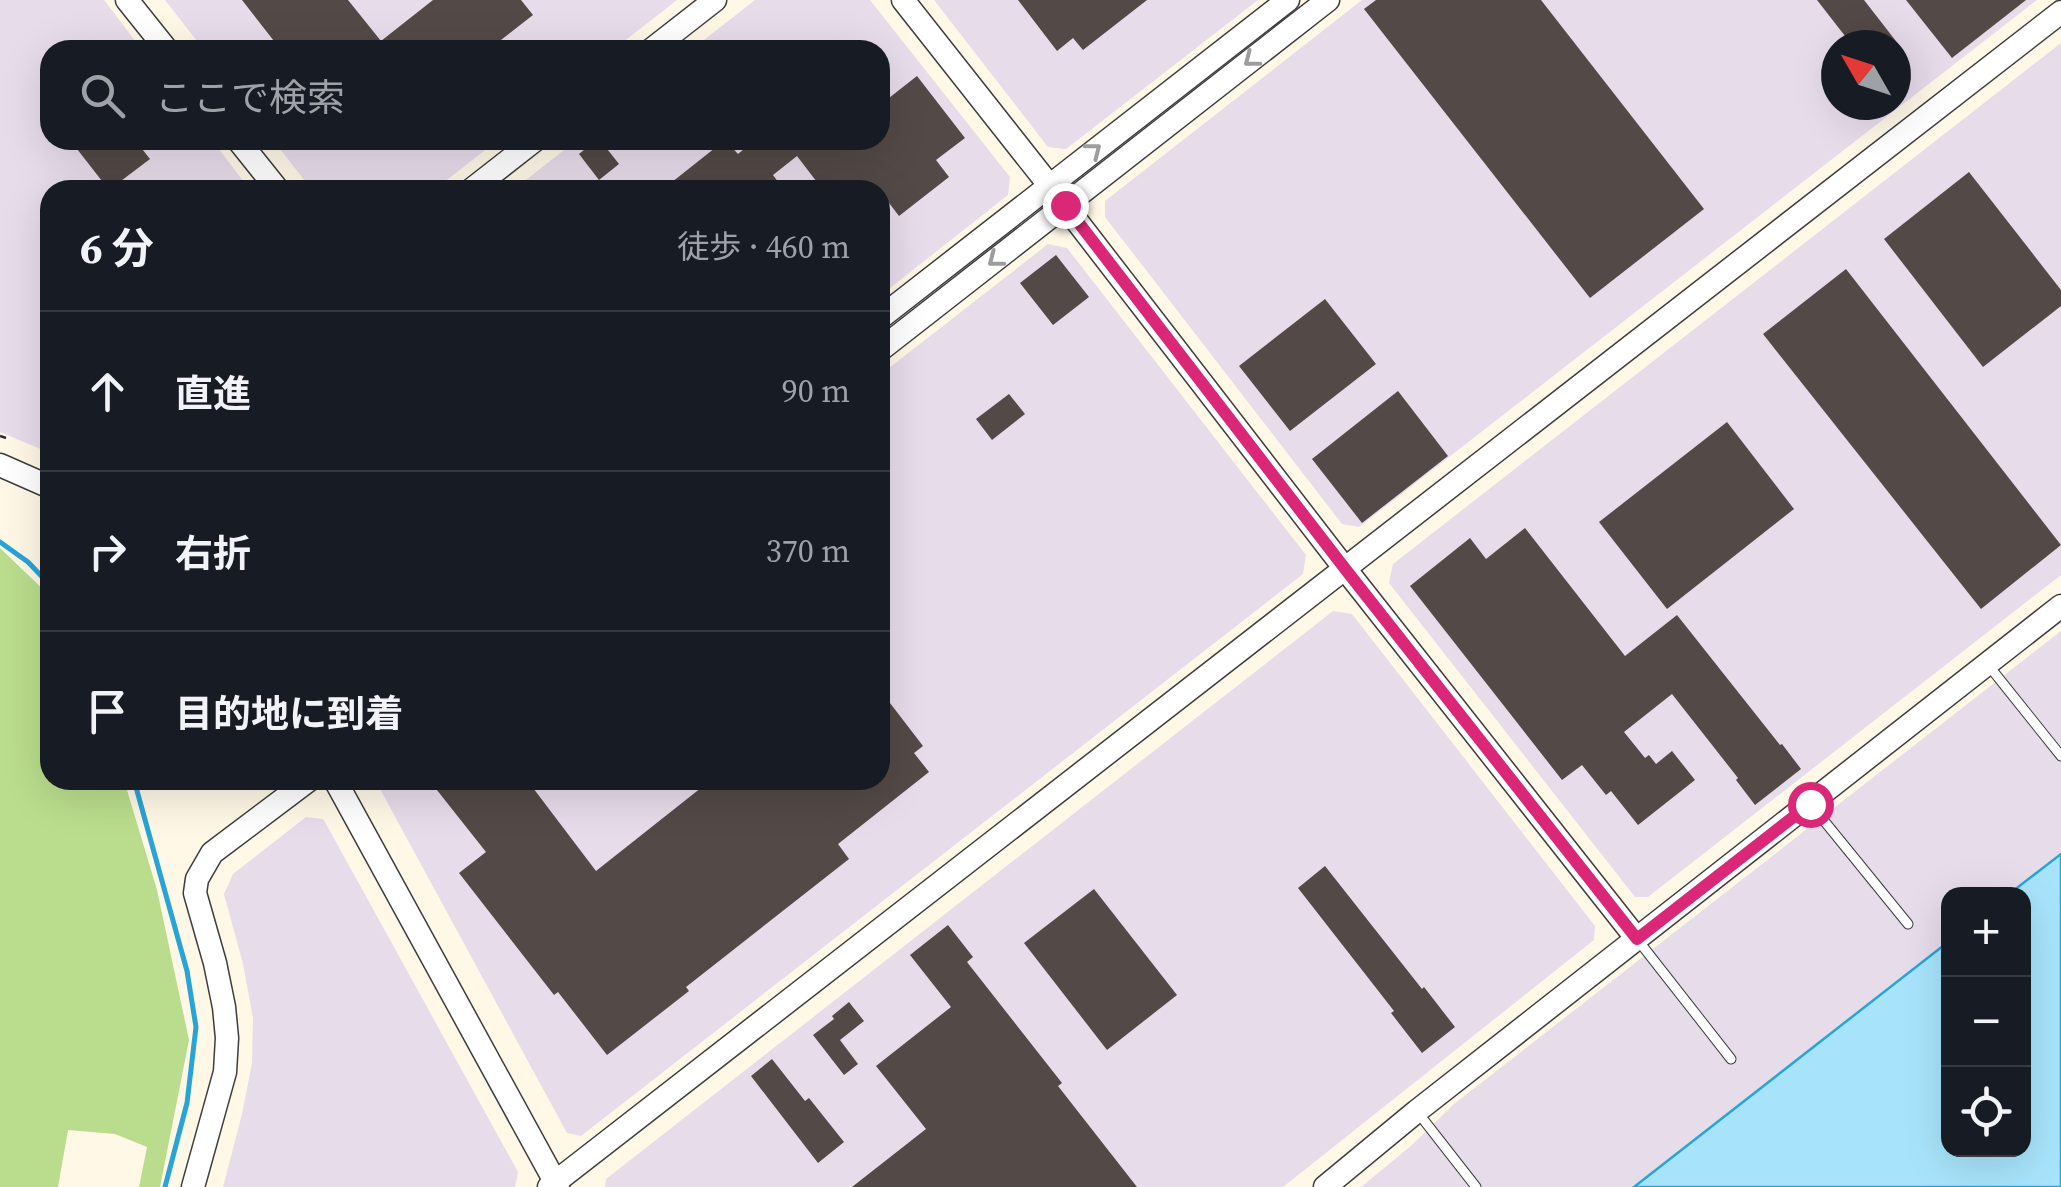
<!DOCTYPE html>
<html lang="ja">
<meta charset="utf-8">
<style>
:root{--surface:#171b24;--page:#20242c;--text:#f1f3f6;--muted:#9ea1a6;--line:#363941}
body{margin:0;font-family:"Source Serif 4","Noto Sans JP",serif;background:var(--page);color:var(--text)}
.controls{position:absolute;right:30px;bottom:30px;display:grid;overflow:hidden;border-radius:20px;box-shadow:0 10px 40px #0002}
.controls button{width:90px;height:90px;display:grid;place-items:center;padding:0;border:0;border-bottom:2px solid var(--line);background:var(--surface);color:var(--text);font:50px sans-serif}
.compass{position:absolute;left:1821px;top:30px;width:90px;height:90px;border-radius:50%;background:var(--surface);box-shadow:0 10px 40px #0002;rotate:309deg}
.stop{position:absolute;width:30px;height:30px;margin:-22px;border:8px solid #db2777;border-radius:50%;background:#fff}
.stop.end{background:#db2777;border-color:#fff;box-shadow:0 2px 10px #0008}
.list{margin:0;padding:0;list-style:none}
h2{display:flex;justify-content:space-between;align-items:center;height:130px;margin:0;padding:0 40px;font-size:42px}
h2 small{font-size:32px;font-weight:400;color:var(--muted)}
.list li{display:grid;grid-template-columns:65px 1fr auto;gap:30px;align-items:center;box-sizing:border-box;height:160px;padding:0 40px;border-top:2px solid var(--line)}
.list b{display:block;font-size:38px;white-space:nowrap}
.list em{font-size:32px;font-style:normal;color:var(--muted)}
.icon{flex:none;width:55px;height:55px;fill:none;stroke:currentColor;stroke-width:2;stroke-linecap:round;stroke-linejoin:round}
.map{position:relative;flex:none;width:2061px;height:1187px;overflow:hidden}
.search{position:absolute;background:var(--surface);box-shadow:0 10px 40px #0002;left:40px;top:40px;width:850px;height:110px;display:flex;align-items:center;gap:25px;box-sizing:border-box;padding:0 35px;border-radius:30px;color:var(--muted);font-size:38px}
.panel{position:absolute;background:var(--surface);box-shadow:0 10px 40px #0002;left:40px;top:180px;width:850px;height:610px;border-radius:30px}
.map>svg:first-child{display:block}
</style>
<div class="map">
<svg width="2061" height="1187" viewBox="0 0 2061 1187">
<rect width="100%" height="100%" fill="#fff8e7"/>
<g fill="#e7dcea" fill-rule="evenodd">
<path d="M0,0H104L142,50H50V140H212L250,190H50V453L0,432Z"/>
<path d="M165,0H677L613,50H204Z"/>
<path d="M755,0H870L1010,177L1008,195L880,296V190H513L577,140H880V50H691Z"/>
<path d="M934,0H1258L1066,149L1048,147Z"/>
<path d="M1362,0H2037L1359,527L1342,524L1105,217V201ZM1836,45H1896V105H1836Z"/>
<path d="M2061,43V575L1648,897H1635L1389,583L1393,564Z"/>
<path d="M273,140H498L434,190H312Z"/>
<path d="M1048,244L1067,248L1306,555L1303,574L581,1136L567,1133L380,789L381,780H880V375Z"/>
<path d="M1333,611L1352,614L1595,926L1594,940L1283,1187H605L606,1179Z"/>
<path d="M2061,631V854L2009,894H1948V942L1634,1187H1361L1412,1145L1454,1104Z"/>
<path d="M306,817L323,819L325,822L518,1172L515,1187H223L242,1114L252,1063L253,1018L243,964L224,894L233,874Z"/>
</g>
<path fill="#b9dd8c" d="M0,548L50,596V780H124L157,890L189,1040L160,1187H139L147,1147L115,1134L68,1130L58,1187H0Z"/>
<path fill="#a7e4fb" stroke="#28a4d7" stroke-width="2.5" d="M2061,854V1187H1634L1948,942V1150H2024V894H2009Z"/>
<g fill="none" stroke-linecap="round" stroke-linejoin="round">
<g stroke="#28a4d7" stroke-width="5">
<path d="M0,542L28,562L50,585"/>
<path d="M134,780L187,971L196,1027L187,1103L165,1187"/>
</g>
</g>
<g fill="#534946">
<path d="M242,0H348L381,41L433,0H521L533,15L488,50H281Z"/>
<path d="M1018,0H1147L1083,50L1073,38L1057,51Z"/>
<path d="M1376,0H1541L1704,209L1590,298L1364,9Z"/>
<path d="M1817,0H1864L1899,45H1852Z"/>
<path d="M1906,0H2026L1952,58Z"/>
<path d="M917,76L965,138L936,160L949,177L899,216L886,199L880,204V190H823L797,156L773,175L784,190H662L725,140L738,154L755,140H880V105Z"/>
<path d="M70,140H135L150,159L109,190Z"/>
<path d="M596,140H600L619,164L599,180L579,154Z"/>
<path d="M1969,172L2061,290V306L1983,367L1884,239Z"/>
<path d="M1056,255L1089,297L1053,325L1020,283Z"/>
<path d="M1846,269L2061,545L1981,609L1763,334Z"/>
<path d="M1325,299L1376,364L1290,431L1239,366Z"/>
<path d="M1398,391L1448,456L1362,523L1312,459Z"/>
<path d="M1009,394L1025,414L992,440L976,419Z"/>
<path d="M1727,422L1794,509L1667,609L1599,522Z"/>
<path d="M1525,528L1625,656L1677,615L1780,745L1782,744L1801,769L1755,805L1736,780L1738,778L1672,694L1624,732L1645,758L1649,755L1656,764L1672,751L1695,780L1638,825L1611,791L1606,795L1582,765L1562,780L1410,586L1470,538L1486,559Z"/>
<path d="M880,690L923,746L914,753L929,772L838,844L849,859L686,987L689,991L607,1055L558,992L554,995L459,873L486,852L429,780H527L596,871L711,780H880Z"/>
<path d="M1325,866L1422,989L1424,987L1455,1027L1422,1053L1391,1013L1394,1011L1298,888Z"/>
<path d="M1094,889L1177,995L1107,1050L1024,943Z"/>
<path d="M948,925L973,957L967,962L1062,1083L1058,1086L1137,1187H852L926,1129L876,1066L951,1007L910,955Z"/>
<path d="M849,1002L864,1021L840,1040L858,1064L844,1075L813,1035L834,1019L832,1016Z"/>
<path d="M772,1059L805,1101L809,1098L844,1142L818,1163L751,1076Z"/>
</g>
<g fill="none" stroke-linecap="round" stroke-linejoin="round">
<defs>
<g id="service">
<path d="M1989,666L2061,756"/>
<path d="M1812,806L1908,924"/>
<path d="M1637,939L1731,1059"/>
<path d="M1419,1114L1476,1187"/>
</g>
<g id="tertiary">
<path d="M127,0L167,50"/>
<path d="M903,0L1049,185L1346,570L1637,939"/>
<path d="M651,50L715,0"/>
<path d="M238,140L278,190"/>
<path d="M471,190L535,140"/>
<path d="M880,318L1288,0"/>
<path d="M880,350L1328,0"/>
<path d="M0,465L50,487"/>
<path d="M335,780L558,1187"/>
<path d="M193,1187L225,1072L227,1038L224,1007L215,963L195,893L197,879L212,853L309,780"/>
<path d="M549,1187L2061,12"/>
<path d="M1325,1187L1417,1111L2061,606"/>
</g>
</defs>
<use href="#service" stroke="#3d3d3d" stroke-width="11"/>
<use href="#tertiary" stroke="#3d3d3d" stroke-width="25"/>
<path stroke="#2c2c2c" stroke-width="2.5" stroke-dasharray="10 5" stroke-linecap="butt" d="M0,436L6,438"/>
<use href="#service" stroke="#fff" stroke-width="9"/>
<use href="#tertiary" stroke="#fff" stroke-width="22"/>
</g>
<defs><path id="oneway-chevron" d="M-2-3.5L2.5 0L-2 3.5" fill="none" stroke-width="1.6" stroke-linecap="round" stroke-linejoin="round" transform="scale(2.5)"/></defs>
<g stroke="#9d9d9d">
<use href="#oneway-chevron" transform="translate(1251 60) rotate(142)"/>
<use href="#oneway-chevron" transform="translate(1094 150) rotate(-38)"/>
<use href="#oneway-chevron" transform="translate(995 260) rotate(142)"/>
</g>
<g fill="none" stroke-linecap="round" stroke-linejoin="round">
<path stroke="#db2777" stroke-width="12" d="M1065,205L1346,570L1637,939L1810,804"/>
</g>
</svg>
<div class="controls">
<button>+</button>
<button>−</button>
<button><svg class="icon" aria-label="locate" viewBox="0 0 24 24"><circle cx="12" cy="12" r="6"/><path d="M12 2v4M12 18v4M2 12h4M18 12h4"/></svg></button>
</div>
<svg class="compass" viewBox="-18 -18 36 36"><path d="M0-13l5 13h-10z" fill="#e53935"/><path d="M0 13l5-13h-10z" fill="#9ea1a6"/></svg>
<div class="stop" style="left:1810px;top:804px"></div>
<div class="stop end" style="left:1065px;top:205px"></div>
<div class="search"><svg class="icon" aria-label="search" viewBox="0 0 24 24"><circle cx="10" cy="10" r="6"/><path d="M15 15l6 6"/></svg>ここで検索</div>
<section class="panel">
<h2>6 分<small>徒歩 · 460 m</small></h2>
<ul class="list">
<li><svg class="icon" aria-label="ahead" viewBox="0 0 24 24"><path d="M12 20V5M6 11l6-6 6 6"/></svg><div><b>直進</b></div><em>90 m</em></li>
<li><svg class="icon" aria-label="right" viewBox="0 0 24 24"><path d="M7 20v-9h11M14 6l5 5-5 5"/></svg><div><b>右折</b></div><em>370 m</em></li>
<li><svg class="icon" aria-label="arrive" viewBox="0 0 24 24"><path d="M6 21V4h12l-3 4 3 4H6"/></svg><div><b>目的地に到着</b></div></li>
</ul>
</section>
</div>
